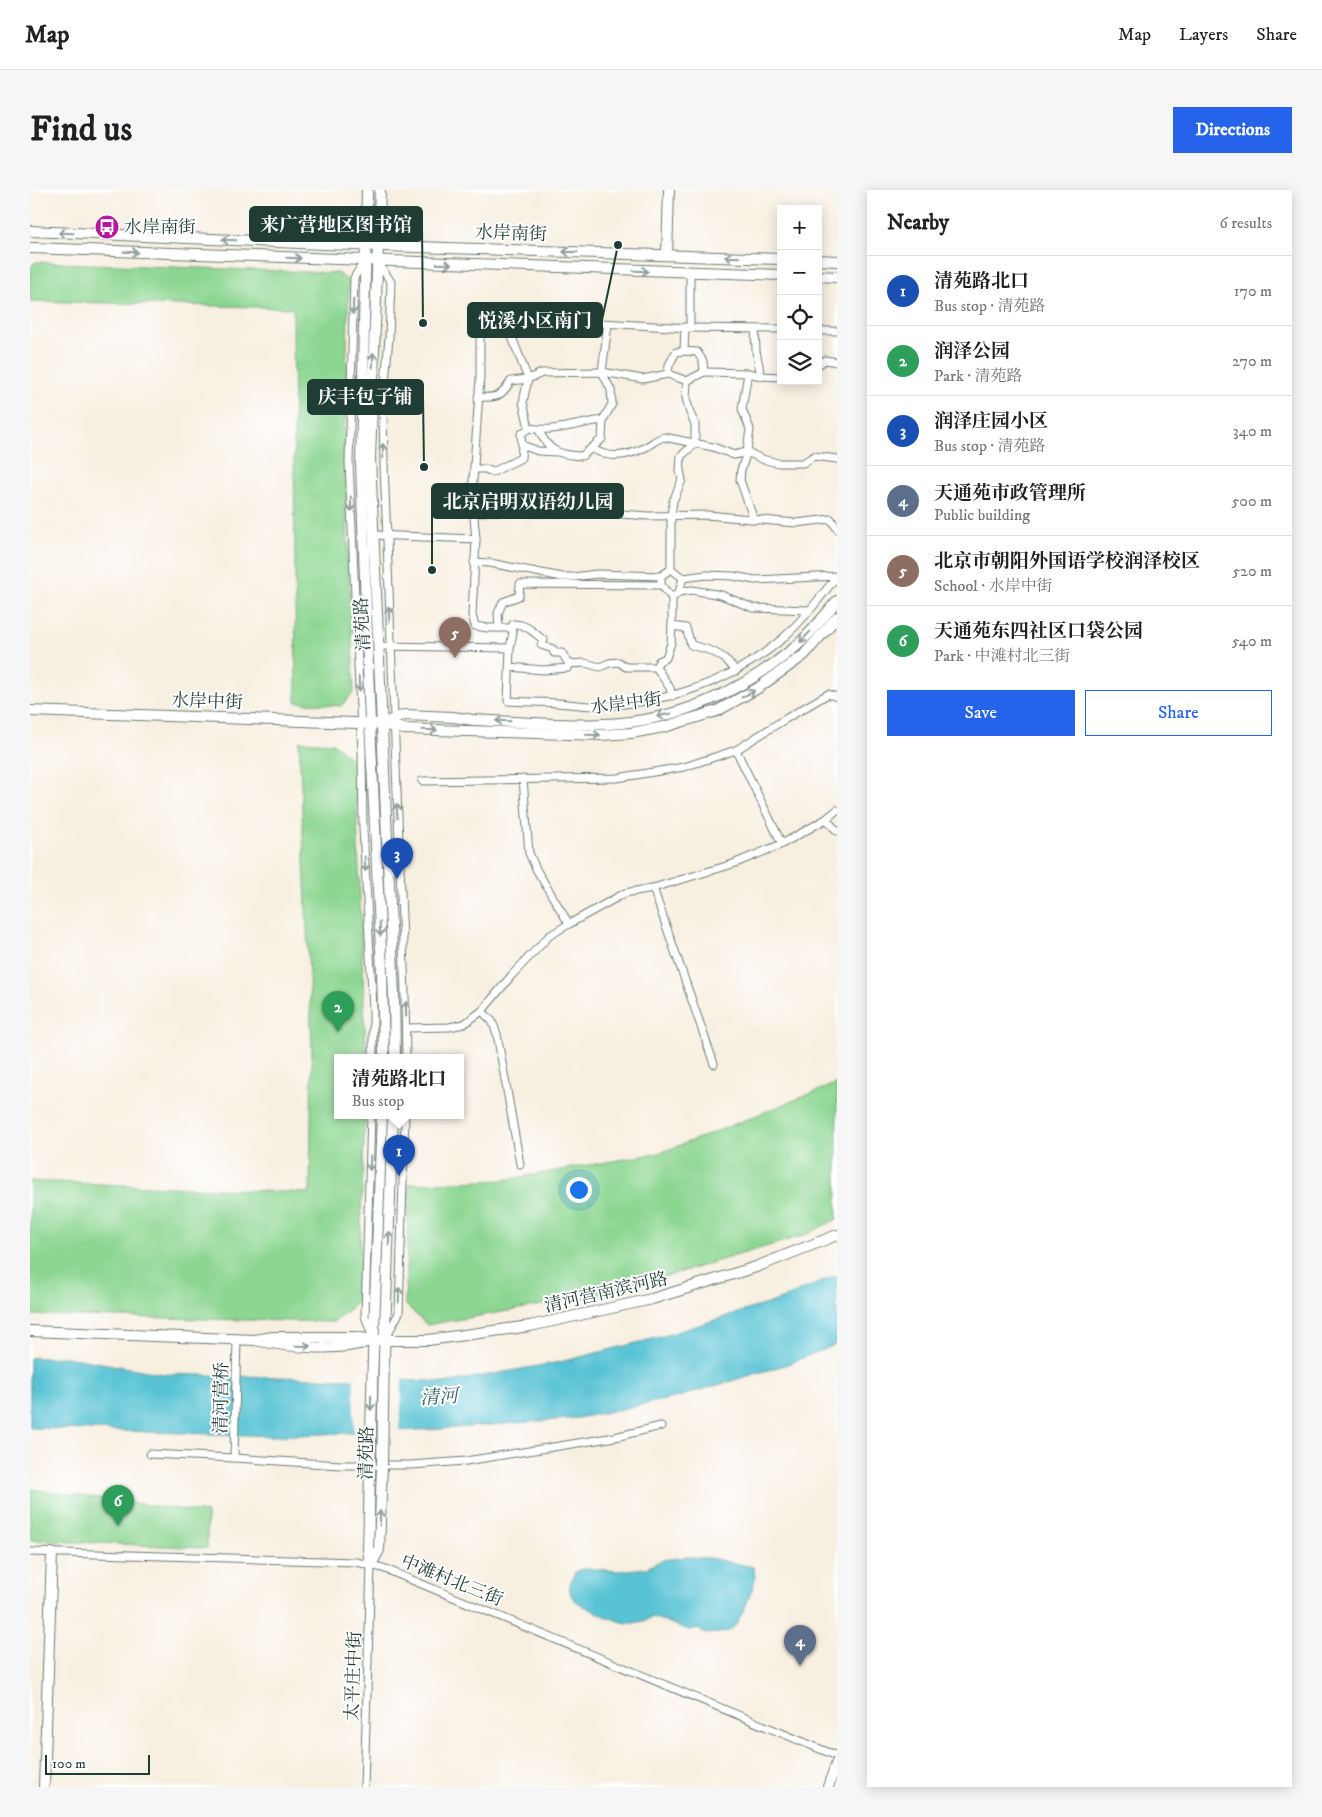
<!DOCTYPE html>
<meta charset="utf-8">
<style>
:root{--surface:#fff;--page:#f6f6f6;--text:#202124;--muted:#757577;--line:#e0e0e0;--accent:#2563eb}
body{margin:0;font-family:"IM FELL DW Pica","Noto Serif SC",serif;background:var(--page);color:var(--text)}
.controls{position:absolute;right:15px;top:15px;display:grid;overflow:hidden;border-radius:0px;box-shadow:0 2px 12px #0003}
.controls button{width:45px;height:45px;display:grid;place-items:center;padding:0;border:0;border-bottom:1px solid var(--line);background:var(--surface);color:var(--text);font:25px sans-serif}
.scale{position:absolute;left:15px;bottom:12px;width:105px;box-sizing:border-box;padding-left:5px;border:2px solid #1f3d34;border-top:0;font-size:14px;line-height:18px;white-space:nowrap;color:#1f3d34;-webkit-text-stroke:4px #fff;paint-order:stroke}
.you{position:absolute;left:548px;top:999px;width:18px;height:18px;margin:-12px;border:4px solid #fff;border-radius:50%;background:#1a73e8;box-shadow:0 0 0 8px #1a73e833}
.badge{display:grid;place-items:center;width:32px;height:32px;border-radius:50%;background:var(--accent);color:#fff;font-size:16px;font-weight:700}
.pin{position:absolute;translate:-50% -41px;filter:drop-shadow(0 1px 2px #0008)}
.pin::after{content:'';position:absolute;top:26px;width:18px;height:15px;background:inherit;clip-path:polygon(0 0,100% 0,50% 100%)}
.popup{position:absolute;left:304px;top:864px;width:130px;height:65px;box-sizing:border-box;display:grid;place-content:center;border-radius:0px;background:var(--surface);filter:drop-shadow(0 1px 4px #0005);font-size:16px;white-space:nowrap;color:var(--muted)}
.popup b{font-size:19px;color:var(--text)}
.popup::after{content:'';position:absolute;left:50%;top:100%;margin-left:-10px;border:10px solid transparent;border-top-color:var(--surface)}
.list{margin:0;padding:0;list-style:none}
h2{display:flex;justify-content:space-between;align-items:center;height:65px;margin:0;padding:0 20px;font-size:21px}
h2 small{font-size:16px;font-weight:400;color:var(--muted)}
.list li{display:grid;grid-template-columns:32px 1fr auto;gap:15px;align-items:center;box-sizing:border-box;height:70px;padding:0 20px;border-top:1px solid var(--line)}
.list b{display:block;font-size:19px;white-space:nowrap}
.list p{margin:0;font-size:16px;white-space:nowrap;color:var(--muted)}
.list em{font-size:16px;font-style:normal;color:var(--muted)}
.actions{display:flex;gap:10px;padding:15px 20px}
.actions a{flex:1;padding:11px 0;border:1px solid var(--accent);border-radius:0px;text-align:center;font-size:18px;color:var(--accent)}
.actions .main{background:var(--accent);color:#fff}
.icon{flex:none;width:28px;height:28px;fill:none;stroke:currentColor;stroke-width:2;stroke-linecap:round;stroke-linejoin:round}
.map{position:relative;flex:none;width:807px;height:1597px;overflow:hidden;border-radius:0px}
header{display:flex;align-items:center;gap:30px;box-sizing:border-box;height:70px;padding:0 25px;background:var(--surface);border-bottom:1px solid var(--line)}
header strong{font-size:24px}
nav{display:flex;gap:28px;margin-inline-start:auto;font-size:18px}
.intro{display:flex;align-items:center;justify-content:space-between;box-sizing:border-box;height:120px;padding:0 30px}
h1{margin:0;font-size:35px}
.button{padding:12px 22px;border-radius:0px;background:var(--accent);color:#fff;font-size:18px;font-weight:700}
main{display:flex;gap:30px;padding:0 30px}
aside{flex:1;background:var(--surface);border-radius:0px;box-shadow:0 2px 12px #0003}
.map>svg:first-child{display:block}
</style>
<header>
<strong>Map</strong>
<nav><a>Map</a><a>Layers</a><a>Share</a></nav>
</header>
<div class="intro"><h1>Find us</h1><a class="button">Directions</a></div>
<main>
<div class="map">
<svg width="807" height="1597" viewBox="0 0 807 1597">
<rect width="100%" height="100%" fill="#fff"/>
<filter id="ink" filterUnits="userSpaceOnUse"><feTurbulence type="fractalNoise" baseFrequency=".02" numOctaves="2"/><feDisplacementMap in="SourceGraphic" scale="10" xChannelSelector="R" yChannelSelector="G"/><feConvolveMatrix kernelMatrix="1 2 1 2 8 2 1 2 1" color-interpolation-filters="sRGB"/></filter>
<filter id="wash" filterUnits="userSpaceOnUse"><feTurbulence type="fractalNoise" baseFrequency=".0096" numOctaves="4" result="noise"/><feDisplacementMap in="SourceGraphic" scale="20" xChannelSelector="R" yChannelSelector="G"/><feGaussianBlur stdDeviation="1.12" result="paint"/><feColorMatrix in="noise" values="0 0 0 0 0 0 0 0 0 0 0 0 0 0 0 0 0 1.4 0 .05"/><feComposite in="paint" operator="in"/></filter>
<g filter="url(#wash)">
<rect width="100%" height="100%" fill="#f7efe0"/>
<g fill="#8cd691" stroke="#568a62">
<path d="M5,72L307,83L319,91L314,255L324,502L311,516L266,512L263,118L0,111V78Z"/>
<path d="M269,551L303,553L325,573L336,867H308V925H335L328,1112L303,1132L0,1125V991L280,1003L282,858Z"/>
<path d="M807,893V1029L775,1045L581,1103L397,1135L375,1114L379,994L473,990L629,963L685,942Z"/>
<path d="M0,1299L177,1323V1358L0,1350Z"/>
</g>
<g fill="#59c3d4" stroke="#3c8084">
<path d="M807,1085V1154L758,1174L648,1207L549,1228L412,1239L243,1246L0,1238V1168L37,1167L134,1184L399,1191L414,1193L530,1172L630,1147L749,1110Z"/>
<path d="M656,1367L680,1368L723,1377C724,1381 725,1385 725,1389C724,1397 709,1434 702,1439C695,1444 684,1443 675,1444L667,1438L660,1440L622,1427C616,1431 607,1433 599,1433C588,1433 548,1416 542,1407C537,1397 541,1390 546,1381L556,1378L588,1381L616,1378L632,1370Z"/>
</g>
<path fill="#f7efe0" d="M324,1186L372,1188L370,1243L324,1245Z"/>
</g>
<g filter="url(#ink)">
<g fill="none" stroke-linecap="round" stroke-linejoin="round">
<defs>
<g id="street">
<path d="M334,71L324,88L319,272L332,563L333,638L343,819V867"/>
<path d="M348,72L361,92L359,147L353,216L354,275L375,803L376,867"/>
<path d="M489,131L482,147L498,189L493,212L499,238C525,243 547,233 573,230L582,214L581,200L572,182L578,134"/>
<path d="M660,138L751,139"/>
<path d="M725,139L726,161L731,186"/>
<path d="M788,141H807"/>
<path d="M654,161L667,162L673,171L674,182L657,191"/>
<path d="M788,175L795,170L807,172"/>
<path d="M674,182L718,183L731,186L751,187"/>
<path d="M718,183L712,219L720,239L717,262L711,280L710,290L724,330"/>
<path d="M448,207C467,208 471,207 481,191L498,189L512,183L572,182L613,189L638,184"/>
<path d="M509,240C518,262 530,265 552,266L572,249L573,230"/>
<path d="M492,255L491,244L499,238"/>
<path d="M562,258C578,270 599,266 616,257C623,253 626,249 634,247L683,257L704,265L717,262L732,269L748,273H773L784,266L807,269"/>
<path d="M444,279H455L463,282L491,268L492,255L508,261L526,262"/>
<path d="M445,323L461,321L508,323H578L618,326L677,325L766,333L801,329L807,339"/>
<path d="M343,345L446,349"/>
<path d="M444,372L460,373L532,387H543L567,384L631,386"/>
<path d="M641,379L653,388L649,402"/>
<path d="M653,388L676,385L703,386L725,390L807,386"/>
<path d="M642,408L631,395V386L641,379V326L643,311L652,290L650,281L651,266L665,254V234L660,223L656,208L657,191L638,184L639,175L646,162L654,161L655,137"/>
<path d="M469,438L468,423L473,412L489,406L490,394L631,395"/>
<path d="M481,438L483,434C498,434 503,443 514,450L511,455L523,459L524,463H532L539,474L555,473L570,477L579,473L589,472L596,477H626L629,471L636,468L641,453L642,436"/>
<path d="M349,456L480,458L478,511C495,512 511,512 528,513C540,514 553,516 566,516C633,514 701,493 752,449C773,430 790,408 807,386"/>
<path d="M480,458L483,442L481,438H458L445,436L442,425L446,349L442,306L450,188V131L454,129L517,130L660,138V83"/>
<path d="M480,477L513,480L538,478L539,474"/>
<path d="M626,477L640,498L642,506"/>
<path d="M706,481C702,477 699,472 695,469C685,461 673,458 661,455L656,438L642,436V408L649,402L662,400L691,405L723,418L779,420"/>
<path d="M706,560L752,654"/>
<path d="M493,589L499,663L506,679L539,734"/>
<path d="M392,591L587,588L654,577L706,560L752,531L798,504L807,507"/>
<path d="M796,629L807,641"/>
<path d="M623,698L684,874"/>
<path d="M452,821L462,831L467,844L490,974"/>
<path d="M376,838L419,837L434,834L452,821L482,785L519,746L539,734L595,703L623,698L703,674L752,654L796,629L807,620"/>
<path d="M341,925L335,1126L342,1146"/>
<path d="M356,1147L369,1123L375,925"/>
<path d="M120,1264L204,1268L310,1275H381L436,1271L585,1247L631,1236"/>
<path d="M204,1268L207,1149"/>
<path d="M0,1362L326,1372L353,1378L807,1566"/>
<path d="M334,1597L341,1375"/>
</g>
<g id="secondary">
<path d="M337,0L331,274L340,533L352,781L354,867"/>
<path d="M350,0L340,268L364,805L365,867"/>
<path d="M0,41L293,54L751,69"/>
<path d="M0,58L751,85"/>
<path d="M637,65L639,0"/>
<path d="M788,70L807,71"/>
<path d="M788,86L807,87"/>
<path d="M0,521L352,534L374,539L571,545L601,543L634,537L687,521L728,498L774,465L807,427"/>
<path d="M352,534L374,525L423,527L443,530C492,532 542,537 591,533C655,527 714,499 763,459C780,445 793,427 807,411"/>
<path d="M0,1141L225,1150C258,1157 308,1162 340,1151"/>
<path d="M225,1150L243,1147H324L343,1150H398L500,1136L622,1109L726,1077L807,1045"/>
<path d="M354,1166L363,925"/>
<path d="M341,1375L338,1361L343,1165L352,925"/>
<path d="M341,1375L349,1360L352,1275"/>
<path d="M14,1597L22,1363"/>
<path d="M798,1597L807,1572"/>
</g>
</defs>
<use href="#street" stroke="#6b7b70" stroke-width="9"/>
<use href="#secondary" stroke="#6b7b70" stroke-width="12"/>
<use href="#street" stroke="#fff" stroke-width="7"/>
<use href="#secondary" stroke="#fff" stroke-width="10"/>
<defs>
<path id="secondary-bridge" d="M352,1275L354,1166"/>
</defs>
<use href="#secondary-bridge" stroke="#6b7b70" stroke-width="12" stroke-linecap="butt"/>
<use href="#secondary-bridge" stroke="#fff" stroke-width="10"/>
</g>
<defs><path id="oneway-shaft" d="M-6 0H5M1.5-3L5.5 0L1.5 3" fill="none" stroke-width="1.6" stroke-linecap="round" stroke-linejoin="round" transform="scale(1.25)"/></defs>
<g stroke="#8f9e9a">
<use href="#oneway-shaft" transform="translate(36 43) rotate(-178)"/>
<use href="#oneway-shaft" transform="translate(199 50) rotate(-178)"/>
<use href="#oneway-shaft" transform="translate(101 62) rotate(2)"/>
<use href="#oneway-shaft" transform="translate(540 62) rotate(-178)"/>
<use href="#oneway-shaft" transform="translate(702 67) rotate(-178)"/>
<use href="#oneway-shaft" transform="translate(264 68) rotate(2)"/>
<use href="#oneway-shaft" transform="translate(414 74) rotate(2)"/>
<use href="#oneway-shaft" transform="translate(611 81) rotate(2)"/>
<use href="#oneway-shaft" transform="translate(323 117) rotate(92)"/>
<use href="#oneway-shaft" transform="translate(343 170) rotate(-88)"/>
<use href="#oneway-shaft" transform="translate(353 261) rotate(-91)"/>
<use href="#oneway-shaft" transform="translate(321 314) rotate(88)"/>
<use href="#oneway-shaft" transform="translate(359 424) rotate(-93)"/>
<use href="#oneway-shaft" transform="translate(775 447) rotate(134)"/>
<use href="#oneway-shaft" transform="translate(329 494) rotate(88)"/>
<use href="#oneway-shaft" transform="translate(718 504) rotate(-28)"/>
<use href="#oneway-shaft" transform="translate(634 525) rotate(169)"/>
<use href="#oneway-shaft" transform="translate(473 531) rotate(-178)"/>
<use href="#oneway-shaft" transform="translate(400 540) rotate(2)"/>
<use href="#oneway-shaft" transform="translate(563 545) rotate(1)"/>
<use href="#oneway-shaft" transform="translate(367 621) rotate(-93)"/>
<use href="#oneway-shaft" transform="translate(335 674) rotate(87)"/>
<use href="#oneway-shaft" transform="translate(350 739) rotate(87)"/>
<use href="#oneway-shaft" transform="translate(376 819) rotate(-91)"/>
<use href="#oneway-shaft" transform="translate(340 973) rotate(92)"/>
<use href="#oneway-shaft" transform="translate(359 1049) rotate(-88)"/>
<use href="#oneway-shaft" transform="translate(369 1105) rotate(-88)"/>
<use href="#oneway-shaft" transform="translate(273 1156) rotate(1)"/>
<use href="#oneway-shaft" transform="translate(341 1213) rotate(91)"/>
<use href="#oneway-shaft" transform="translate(350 1328) rotate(-88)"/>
</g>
</g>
<defs>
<symbol id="bus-disc" viewBox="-11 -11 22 22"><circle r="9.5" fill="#b5179e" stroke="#fff"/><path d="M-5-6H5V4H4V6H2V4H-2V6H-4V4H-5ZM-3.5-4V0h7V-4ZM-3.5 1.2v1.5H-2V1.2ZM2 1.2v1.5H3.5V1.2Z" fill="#fff"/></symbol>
</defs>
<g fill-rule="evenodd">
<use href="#bus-disc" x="63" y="23" width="28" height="28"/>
</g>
<g text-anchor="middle" stroke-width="4" stroke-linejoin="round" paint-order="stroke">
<g font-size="18" fill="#1f3d34" stroke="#fff" text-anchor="start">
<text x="94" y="43">水岸南街</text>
</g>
<g font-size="18" fill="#1f3d34" stroke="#fff">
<text transform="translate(481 43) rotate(2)" y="6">水岸南街</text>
<text transform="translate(332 434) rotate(-93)" y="6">清苑路</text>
<text transform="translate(177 511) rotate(2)" y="6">水岸中街</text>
<text transform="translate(596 513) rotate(-7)" y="6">水岸中街</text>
<text transform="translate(576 1102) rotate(-13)" y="6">清河营南滨河路</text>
<text transform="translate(191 1208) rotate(-89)" y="6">清河营桥</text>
<text transform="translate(336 1263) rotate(-89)" y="6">清苑路</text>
<text transform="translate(422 1390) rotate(22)" y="6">中滩村北三街</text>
<text transform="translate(323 1486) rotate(-88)" y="6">太平庄中街</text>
</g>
<g font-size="19" font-style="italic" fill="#306564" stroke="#fff">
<text transform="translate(409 1206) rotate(-4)" y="7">清河</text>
</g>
</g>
<path fill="none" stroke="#1f3d34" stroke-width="2" d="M393 133L392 34M588 55L572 130M394 277L393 207M402 380L402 311"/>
<g fill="#1f3d34" stroke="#fff" stroke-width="2">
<circle cx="393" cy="133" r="5"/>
<circle cx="588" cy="55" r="5"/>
<circle cx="394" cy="277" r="5"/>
<circle cx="402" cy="380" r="5"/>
</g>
<g fill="#1f3d34" stroke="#1f3d34" stroke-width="2">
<rect x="220" y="17" width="172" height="34" rx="5"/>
<rect x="438" y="113" width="134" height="34" rx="5"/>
<rect x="278" y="190" width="115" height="34" rx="5"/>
<rect x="402" y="294" width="191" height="34" rx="5"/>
</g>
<g font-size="19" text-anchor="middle" font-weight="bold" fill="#fff">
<text x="306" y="41">来广营地区图书馆</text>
<text x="505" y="137">悦溪小区南门</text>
<text x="335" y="213">庆丰包子铺</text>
<text x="498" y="318">北京启明双语幼儿园</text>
</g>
</svg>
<div class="controls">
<button>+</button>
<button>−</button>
<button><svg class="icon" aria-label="locate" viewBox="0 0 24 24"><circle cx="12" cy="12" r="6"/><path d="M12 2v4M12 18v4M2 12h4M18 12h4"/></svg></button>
<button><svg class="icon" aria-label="layers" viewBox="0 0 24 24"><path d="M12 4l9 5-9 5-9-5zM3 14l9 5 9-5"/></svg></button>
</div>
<div class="scale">100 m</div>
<div class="you"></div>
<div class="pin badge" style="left:369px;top:986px;background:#1a4fb4">1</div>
<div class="popup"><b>清苑路北口</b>Bus stop</div>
<div class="pin badge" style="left:308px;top:842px;background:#2e9e5b">2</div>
<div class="pin badge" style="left:367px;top:689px;background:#1a4fb4">3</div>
<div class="pin badge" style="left:770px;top:1476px;background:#5c6f8a">4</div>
<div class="pin badge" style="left:425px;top:468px;background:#8d6e63">5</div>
<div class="pin badge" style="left:88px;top:1336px;background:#2e9e5b">6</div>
</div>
<aside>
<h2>Nearby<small>6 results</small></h2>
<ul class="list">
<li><span class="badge" style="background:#1a4fb4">1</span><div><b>清苑路北口</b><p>Bus stop · 清苑路</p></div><em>170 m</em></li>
<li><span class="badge" style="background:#2e9e5b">2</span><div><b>润泽公园</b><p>Park · 清苑路</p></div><em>270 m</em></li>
<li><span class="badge" style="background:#1a4fb4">3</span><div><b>润泽庄园小区</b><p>Bus stop · 清苑路</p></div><em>340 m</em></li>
<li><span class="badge" style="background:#5c6f8a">4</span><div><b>天通苑市政管理所</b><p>Public building</p></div><em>500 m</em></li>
<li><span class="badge" style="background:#8d6e63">5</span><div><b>北京市朝阳外国语学校润泽校区</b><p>School · 水岸中街</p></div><em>520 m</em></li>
<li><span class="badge" style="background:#2e9e5b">6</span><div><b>天通苑东四社区口袋公园</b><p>Park · 中滩村北三街</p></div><em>540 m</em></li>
</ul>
<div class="actions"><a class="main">Save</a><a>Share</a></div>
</aside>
</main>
